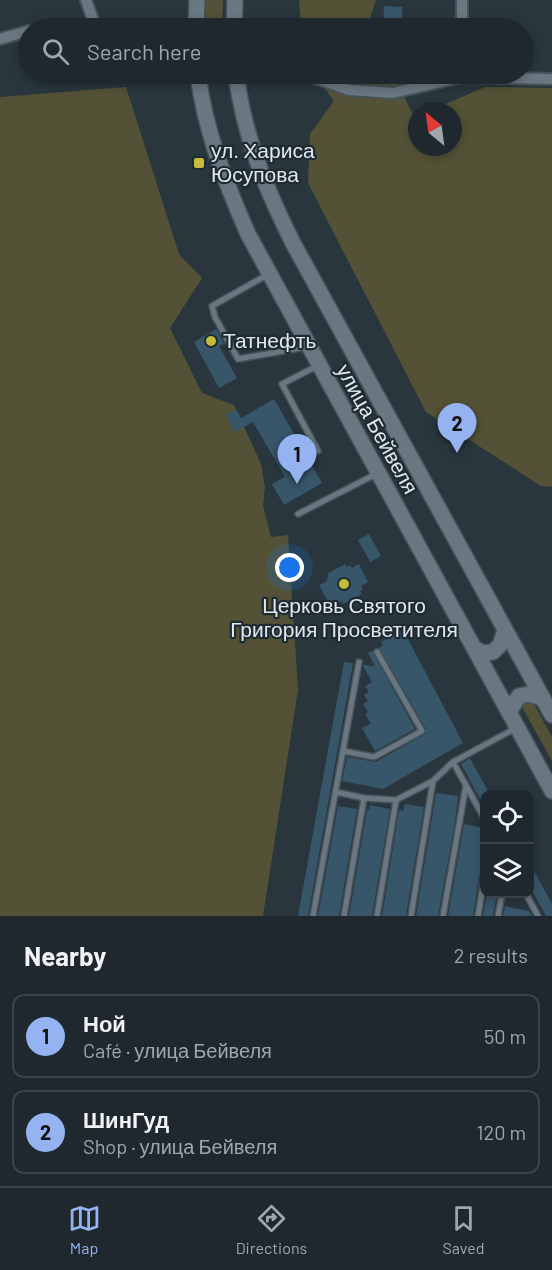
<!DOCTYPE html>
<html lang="en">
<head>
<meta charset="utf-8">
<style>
	:root { --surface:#1f282e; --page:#273036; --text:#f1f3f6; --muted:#a1a6aa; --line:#3c444a; --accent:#95b2f1 }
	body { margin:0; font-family:Barlow,sans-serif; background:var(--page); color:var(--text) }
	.controls { position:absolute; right:18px; bottom:18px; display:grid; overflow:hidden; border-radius:12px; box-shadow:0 3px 9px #0003 }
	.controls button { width:54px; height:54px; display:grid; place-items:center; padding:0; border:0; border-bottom:2px solid var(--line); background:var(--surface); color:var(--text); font:30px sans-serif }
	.compass { position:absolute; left:408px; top:102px; width:54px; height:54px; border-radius:50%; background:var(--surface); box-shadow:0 3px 9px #0003; rotate:331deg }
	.you { position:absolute; left:290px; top:568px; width:21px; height:21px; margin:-15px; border:4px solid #fff; border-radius:50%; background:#1a73e8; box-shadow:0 0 0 9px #1a73e833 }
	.badge { display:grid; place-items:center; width:39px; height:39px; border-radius:50%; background:var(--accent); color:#111; font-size:20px; font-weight:700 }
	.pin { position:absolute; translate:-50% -50px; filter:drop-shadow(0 2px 3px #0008) }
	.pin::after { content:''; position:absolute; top:32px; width:21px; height:18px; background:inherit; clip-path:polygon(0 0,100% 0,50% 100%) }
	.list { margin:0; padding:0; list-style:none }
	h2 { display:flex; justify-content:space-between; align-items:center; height:78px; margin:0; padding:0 24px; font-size:26px }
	h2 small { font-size:20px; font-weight:400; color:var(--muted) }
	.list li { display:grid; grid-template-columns:39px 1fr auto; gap:18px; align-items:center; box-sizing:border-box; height:84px; margin:0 12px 12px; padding:0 12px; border:2px solid var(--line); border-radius:12px }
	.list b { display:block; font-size:22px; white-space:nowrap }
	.list p { margin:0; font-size:20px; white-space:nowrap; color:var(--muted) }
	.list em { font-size:20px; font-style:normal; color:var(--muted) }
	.icon { flex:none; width:33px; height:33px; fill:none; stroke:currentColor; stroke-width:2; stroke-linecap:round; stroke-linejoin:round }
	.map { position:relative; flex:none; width:552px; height:916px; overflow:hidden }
	.search { position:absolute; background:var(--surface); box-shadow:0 3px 9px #0003; left:18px; right:18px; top:18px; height:66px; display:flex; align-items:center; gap:15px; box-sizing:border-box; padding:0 21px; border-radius:33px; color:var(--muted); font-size:22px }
	.sheet { height:270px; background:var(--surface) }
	nav { display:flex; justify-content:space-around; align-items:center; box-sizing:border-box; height:84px; border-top:2px solid var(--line); background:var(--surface); font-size:16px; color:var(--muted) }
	nav a { display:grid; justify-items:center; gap:3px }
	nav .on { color:var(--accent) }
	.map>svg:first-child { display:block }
	.green { fill:#535236 }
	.building { fill:#37566a }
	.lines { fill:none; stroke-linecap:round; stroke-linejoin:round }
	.lane-casing { stroke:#475258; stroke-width:8 }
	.street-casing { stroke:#475258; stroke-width:14 }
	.secondary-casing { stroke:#475258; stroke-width:18 }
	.lane { stroke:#697781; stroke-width:5 }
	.street { stroke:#697781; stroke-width:10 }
	.secondary { stroke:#697781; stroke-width:15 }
	.poi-dot { fill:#c5bc3d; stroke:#1f2b33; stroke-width:2 }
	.labels { text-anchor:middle; stroke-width:4.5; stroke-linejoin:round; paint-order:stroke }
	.poi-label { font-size:21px; fill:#e0e7ed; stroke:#1f2b33; text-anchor:start }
	.street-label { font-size:21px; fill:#e0e7ed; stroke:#1f2b33 }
</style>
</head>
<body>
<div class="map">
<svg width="552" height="916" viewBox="0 0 552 916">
	<rect width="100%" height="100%" fill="#29363e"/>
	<path class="green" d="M206,0h17l-1,28h-17z
		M299,0h77l-7,22 3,6h-71z
		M314,74h79l21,43 3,-1v31h36v-36h-24l56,-24 67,1v399l-11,-1 -115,-74 -118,-229 2,-49 24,-33z
		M126,87l53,167 23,24 -32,50 32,65 32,12 27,59 4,23 -2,19 8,31 17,-2 10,155 -35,226h-263v-819z
		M526,700l7,2 19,35v24l-30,-54z"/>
	<path class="building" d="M384,6l18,1v20h-19z
		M216,329l8,15 -5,2 18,32 -18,10 -25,-46z
		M274,399l48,84 -38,22 -12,-21 13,-7 -32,-55 -18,10 -9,-17 10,-6 5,9z
		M369,534l12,22 -11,6 -12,-22z
		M345,564l2,3 3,-2 2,3 7,-4 9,18 -7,4 2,3 -3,2 2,3 -19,10 -1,-3 -3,2 -2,-3 -8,4 -10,-19 8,-4 -1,-2 3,-2 -2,-3z
		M403,630l60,113 -80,46 -41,-8 5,-24 29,5 50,-29v-4l-47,-81 4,-3 -2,-3z
		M372,651l43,78 -40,22 -13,-23 9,-4 -6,-10 3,-2 -5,-8 5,-3 -4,-6 5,-3 -4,-6 7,-4 -9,-16v-1l12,1 -7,-13z
		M344,662l9,1 -45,253h-10z
		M470,758l20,37h-6v11l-23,-42z
		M436,793l22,3 -3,26 -17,94h-22z
		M405,804l19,3 -18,109h-24l17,-106 4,1z
		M370,805l20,4 -18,107h-23l18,-106h2z
		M338,806l19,3 -18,107h-21z
		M464,824l20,4v20l-11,68h-25z
		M530,864l22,40v12h-6l-16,-29z
		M487,894h10l-4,22h-10z
		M505,906l24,5 3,5h-29z"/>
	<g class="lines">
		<defs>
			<path id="lane" d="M267,275l-55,31 3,11 23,42 68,-12
				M317,366l-35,18 36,67
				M298,514l78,-40
				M343,751l31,6 48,-26 -45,-79
				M453,762l31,56
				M336,792l28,6 32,2 37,-19 20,-19 63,-34
				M526,894l12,22
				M313,916l46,-254
				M344,916l20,-118
				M377,916l19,-116
				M411,916l22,-135
				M443,916l23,-131
				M478,916l6,-37
				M498,916l4,-22"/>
			<path id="street" d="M86,0l10,28
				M462,28v-28
				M0,39l28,-8
				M303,74l46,16 44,3 69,-16 90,2"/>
			<path id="secondary" d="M196,28l1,-28
				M234,28l1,-28
				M198,74c7,57 27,107 50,160l304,557
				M236,74c8,62 29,113 57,169l259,472
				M474,648l9,5 10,-1 7,-7 5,-14
				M509,712l10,-16 10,-2 13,4"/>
		</defs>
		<use href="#lane" class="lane-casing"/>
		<use href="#street" class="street-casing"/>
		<use href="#secondary" class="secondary-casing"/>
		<use href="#lane" class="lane"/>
		<use href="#street" class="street"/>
		<use href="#secondary" class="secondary"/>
	</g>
	<g class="poi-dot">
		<rect x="193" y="157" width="12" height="12" rx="3"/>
		<circle cx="211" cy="341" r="6"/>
		<circle cx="344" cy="584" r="6"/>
	</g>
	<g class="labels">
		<g class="poi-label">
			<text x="211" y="158">ул. Хариса<tspan x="211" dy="24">Юсупова</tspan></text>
			<text x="223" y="348">Татнефть</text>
			<text x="344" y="613" text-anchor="middle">Церковь Святого<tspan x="344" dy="24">Григория Просветителя</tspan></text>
		</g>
		<g class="street-label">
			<text transform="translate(377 429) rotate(61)" y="7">улица Бейвеля</text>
		</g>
	</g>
</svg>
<div class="controls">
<button><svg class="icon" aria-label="locate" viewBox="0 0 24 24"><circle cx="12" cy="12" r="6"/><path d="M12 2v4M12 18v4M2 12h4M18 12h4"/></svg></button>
<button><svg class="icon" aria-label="layers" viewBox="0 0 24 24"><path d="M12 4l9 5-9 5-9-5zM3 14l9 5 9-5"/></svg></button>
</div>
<svg class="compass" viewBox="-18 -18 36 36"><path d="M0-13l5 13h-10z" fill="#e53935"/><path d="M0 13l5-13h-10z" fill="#a1a6aa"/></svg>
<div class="you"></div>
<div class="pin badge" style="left:297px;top:484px">1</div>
<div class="pin badge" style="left:457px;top:453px">2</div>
<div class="search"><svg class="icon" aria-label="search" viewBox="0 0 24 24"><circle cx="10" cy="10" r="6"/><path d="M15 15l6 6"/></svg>Search here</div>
</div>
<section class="sheet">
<h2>Nearby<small>2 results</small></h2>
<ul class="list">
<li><span class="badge">1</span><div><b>Ной</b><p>Café · улица Бейвеля</p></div><em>50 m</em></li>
<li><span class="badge">2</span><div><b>ШинГуд</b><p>Shop · улица Бейвеля</p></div><em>120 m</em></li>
</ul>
</section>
<nav>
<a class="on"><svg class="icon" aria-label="map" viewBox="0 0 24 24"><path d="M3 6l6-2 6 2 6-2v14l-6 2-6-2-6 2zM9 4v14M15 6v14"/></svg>Map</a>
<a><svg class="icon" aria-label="directions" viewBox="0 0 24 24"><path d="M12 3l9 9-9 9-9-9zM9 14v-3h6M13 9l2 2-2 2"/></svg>Directions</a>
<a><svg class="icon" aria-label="saved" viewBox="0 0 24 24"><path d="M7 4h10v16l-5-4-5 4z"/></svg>Saved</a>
</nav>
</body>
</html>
